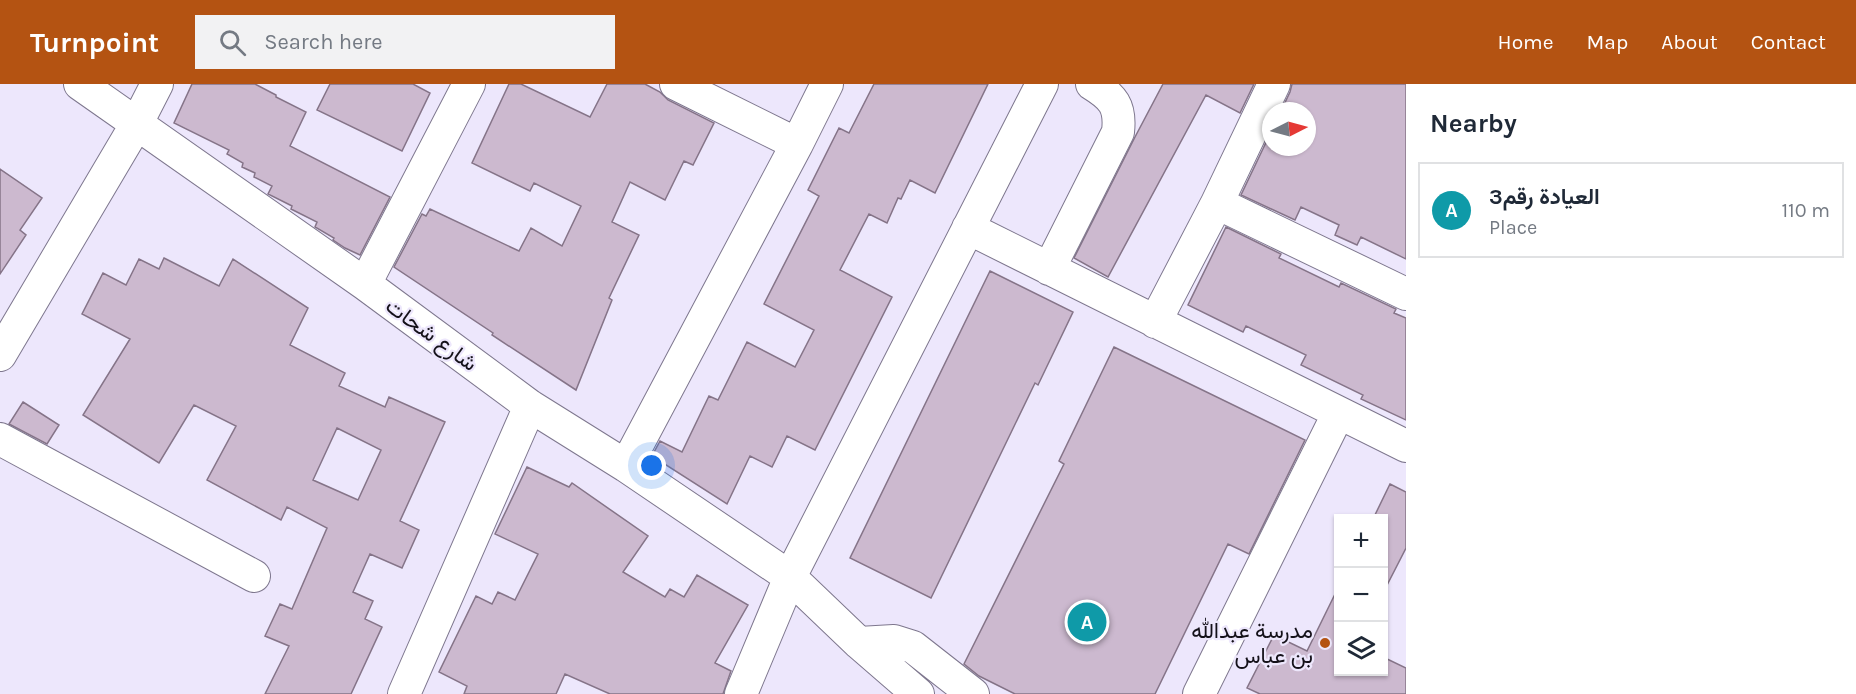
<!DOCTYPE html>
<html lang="en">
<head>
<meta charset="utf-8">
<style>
	:root { --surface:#fff; --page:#f2f2f3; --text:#1f2937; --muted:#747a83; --line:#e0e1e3; --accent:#b45312 }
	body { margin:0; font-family:Karla,Vazirmatn,sans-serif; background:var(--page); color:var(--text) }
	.controls { position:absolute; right:18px; bottom:18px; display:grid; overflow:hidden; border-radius:0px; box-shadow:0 2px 4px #0004 }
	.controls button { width:54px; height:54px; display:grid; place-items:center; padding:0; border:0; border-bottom:2px solid var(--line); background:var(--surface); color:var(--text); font:30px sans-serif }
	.compass { position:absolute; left:1262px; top:18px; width:54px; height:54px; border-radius:50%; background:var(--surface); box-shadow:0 2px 4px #0004; rotate:84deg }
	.you { position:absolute; left:652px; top:382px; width:21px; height:21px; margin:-15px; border:4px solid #fff; border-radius:50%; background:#1a73e8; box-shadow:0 0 0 9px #1a73e833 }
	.badge { display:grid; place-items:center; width:39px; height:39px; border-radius:50%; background:var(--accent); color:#fff; font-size:20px; font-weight:700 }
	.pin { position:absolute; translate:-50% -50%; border:3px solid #fff; box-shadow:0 2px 6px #0006 }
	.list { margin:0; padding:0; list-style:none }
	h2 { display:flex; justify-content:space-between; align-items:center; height:78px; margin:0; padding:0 24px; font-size:26px }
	h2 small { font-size:20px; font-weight:400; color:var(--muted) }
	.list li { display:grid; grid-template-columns:39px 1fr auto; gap:18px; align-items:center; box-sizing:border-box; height:96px; margin:0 12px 12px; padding:0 12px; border:2px solid var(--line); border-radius:0px }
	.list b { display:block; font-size:22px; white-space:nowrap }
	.list p { margin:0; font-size:20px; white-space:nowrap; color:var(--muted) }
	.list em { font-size:20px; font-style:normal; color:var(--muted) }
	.icon { flex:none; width:33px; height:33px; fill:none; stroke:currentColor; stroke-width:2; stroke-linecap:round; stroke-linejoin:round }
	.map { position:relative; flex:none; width:1406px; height:610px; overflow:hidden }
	header { display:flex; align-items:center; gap:36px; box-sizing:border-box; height:84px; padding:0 30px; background:var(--accent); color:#fff }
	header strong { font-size:28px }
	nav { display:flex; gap:33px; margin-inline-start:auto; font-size:21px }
	.search { width:420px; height:54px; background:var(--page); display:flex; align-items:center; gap:15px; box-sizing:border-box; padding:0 21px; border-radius:0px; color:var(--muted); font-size:22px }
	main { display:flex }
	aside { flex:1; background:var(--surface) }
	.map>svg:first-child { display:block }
	.building { fill:#ccb9cf; stroke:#857488; stroke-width:1.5; fill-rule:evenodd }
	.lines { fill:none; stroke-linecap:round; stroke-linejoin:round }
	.street-casing { stroke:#7e778e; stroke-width:34 }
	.street { stroke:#fff; stroke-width:32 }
	.poi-dot { fill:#b45312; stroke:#ede7fc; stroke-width:2 }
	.labels { text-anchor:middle; stroke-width:4.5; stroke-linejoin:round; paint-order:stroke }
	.street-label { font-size:22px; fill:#141119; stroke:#ede7fc }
	.poi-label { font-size:22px; fill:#141119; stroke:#ede7fc; text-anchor:end }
</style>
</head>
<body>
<header>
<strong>Turnpoint</strong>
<div class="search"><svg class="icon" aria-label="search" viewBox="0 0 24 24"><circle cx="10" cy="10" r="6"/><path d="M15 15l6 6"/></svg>Search here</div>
<nav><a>Home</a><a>Map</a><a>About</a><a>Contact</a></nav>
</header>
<main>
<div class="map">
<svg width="1406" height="610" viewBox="0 0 1406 610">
	<rect width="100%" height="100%" fill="#ede7fc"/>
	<path class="building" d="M192,0h63l21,11v2l30,15 -16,34 100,51 -30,58 -15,-7 -12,-8 1,-2 -19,-11 2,-5 -26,-13 1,-3 -24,-12 4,-8 -18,-9 1,-4 -13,-6 1,-4 -16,-9 2,-4 -55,-27z
		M330,0h83l17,9 -28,58 -85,-41z
		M509,0h12l69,33 17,-33h38l15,8 8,8 46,23 -21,42 -9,-4 -19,39 -35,-18 -18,40 27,13 -30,63 3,2 -36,90 -84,-55 1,-2 -99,-66 28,-53 4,2 4,-7 89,42 12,-23 31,18 19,-40 -47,-23 -4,8 -58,-28z
		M874,0h114l-53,109 -25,-13 -9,19 -3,-1 -11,25 -18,-9 -29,56 52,27 -77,153 -28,-14 -15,31 -22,-11 -23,48 -75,-48 8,-15 22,11 27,-56 9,4 29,-58 48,25 19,-37 -50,-26 55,-108 -11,-6 31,-62 10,5z
		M1163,0h91l-14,29 -34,-18 -98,182 -34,-19 61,-121z
		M1292,0h114v175l-45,-22 -4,8 -22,-10 4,-10 -38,-18 -6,13 -54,-25 30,-63v15h36v-36h-26l9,-19z
		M0,85l42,29 -22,32 6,5 -26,39z
		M1226,143l55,27 -2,4 60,29 2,-4 55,26 -2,4 12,5v102l-45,-21 2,-4 -62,-30 5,-10 -60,-29 -3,6 -55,-27z
		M164,174l55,28 14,-27 75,49 -18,37 55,28 -6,13 46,21 4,-10 56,25 -45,99 19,9 -17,38 -32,-14 -17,38 20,9 -8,18 17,8 -31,67h-86l24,-48 -24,-10 15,-32 12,5 35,-81 -40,-21 -6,13 -74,-40 29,-54 -42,-21 -35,58 -76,-48 47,-76 -48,-25 21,-41 23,12 13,-26 20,10zM337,344l44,22 -23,50 -45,-20z
		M990,187l83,41 -35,73 -3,-2 -104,215 -81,-40z
		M1114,263l191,93 -56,114 -21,-10 -73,150h-140l-36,-18 -15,-12 100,-200 -5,-3z
		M23,318l36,23 -12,19 -38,-20z
		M527,383l42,20 3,-4 76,53 -25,36 42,25 5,-8 14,8 13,-22 51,30 -33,58 16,8 -8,23h-113l-45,-20 -9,20h-92l3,-8 -28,-14 37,-76 16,8 6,-12 17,8 23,-46 -43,-20z
		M1390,400l16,8v56l-23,45v-74h-10z
		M1338,504v84h45v-15l23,11v26h-146l-13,-6 27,-53 33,16z"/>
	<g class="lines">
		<defs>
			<path id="street" d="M80,0l285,200 165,122 96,60 164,111 69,66 59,51
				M676,0l121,60
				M1217,119l189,91
				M968,144l438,218
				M1049,185l69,-137c3,-26 -5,-35 -26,-48
				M365,200l104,-200
				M1155,238l62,-119 57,-119
				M0,271l136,-230 21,-41
				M0,355l254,137
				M626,382l171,-322 30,-60
				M859,559l35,-2 19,6 60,47
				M404,610l126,-288
				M741,610l49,-117 252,-493
				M1199,610l139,-280"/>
		</defs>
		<use href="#street" class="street-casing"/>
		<use href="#street" class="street"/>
	</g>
	<circle class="poi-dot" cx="1325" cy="559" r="6"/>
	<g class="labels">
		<g class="street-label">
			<text transform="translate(432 250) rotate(36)" y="8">شارع شحات</text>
		</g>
		<g class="poi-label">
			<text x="1313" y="554">مدرسة عبدالله<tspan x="1313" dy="25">بن عباس</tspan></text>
		</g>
	</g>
</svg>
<div class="controls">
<button>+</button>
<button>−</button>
<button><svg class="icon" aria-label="layers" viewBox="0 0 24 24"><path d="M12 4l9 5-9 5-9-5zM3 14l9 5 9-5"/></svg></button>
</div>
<svg class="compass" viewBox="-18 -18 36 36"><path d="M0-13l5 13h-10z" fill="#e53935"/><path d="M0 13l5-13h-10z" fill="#747a83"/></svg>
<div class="you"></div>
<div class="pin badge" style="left:1087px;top:538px;background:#0f9aa8">A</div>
</div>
<aside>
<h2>Nearby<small></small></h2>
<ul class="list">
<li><span class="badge" style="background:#0f9aa8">A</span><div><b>3العيادة رقم</b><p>Place</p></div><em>110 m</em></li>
</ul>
</aside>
</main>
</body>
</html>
